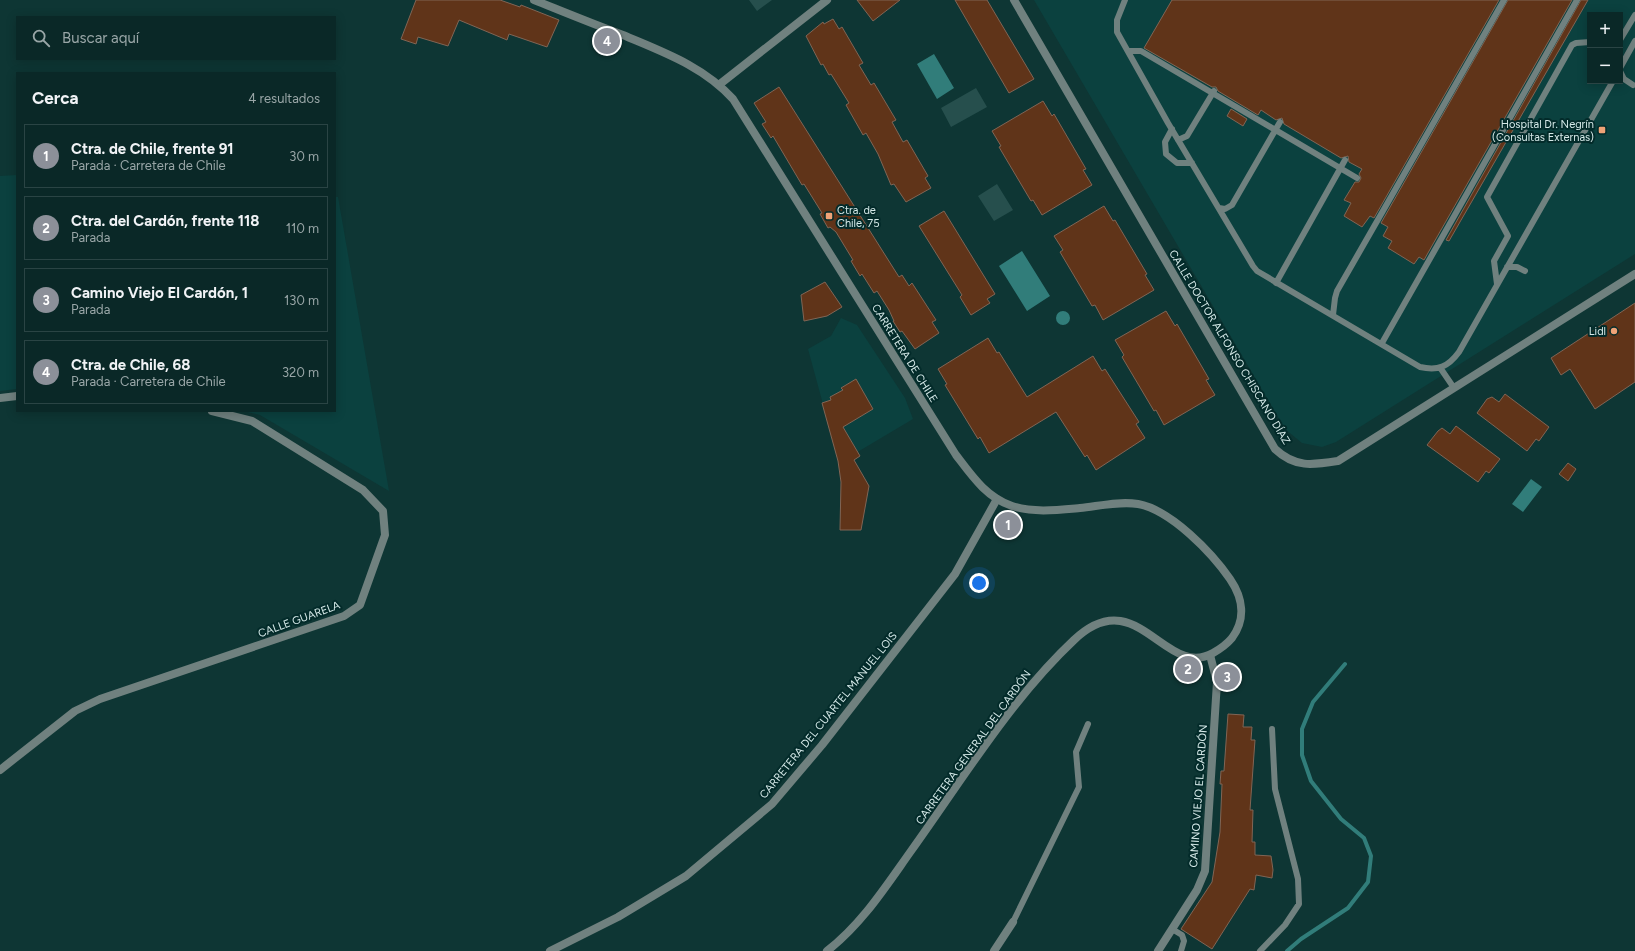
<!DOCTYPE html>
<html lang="es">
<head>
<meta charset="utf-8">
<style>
	:root { --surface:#0a2827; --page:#183433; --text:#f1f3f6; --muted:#99a6a7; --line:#2a4444; --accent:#8c9099 }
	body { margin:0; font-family:Figtree,sans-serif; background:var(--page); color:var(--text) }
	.controls { position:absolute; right:12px; top:12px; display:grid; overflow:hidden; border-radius:0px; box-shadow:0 2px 10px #0003 }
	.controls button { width:36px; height:36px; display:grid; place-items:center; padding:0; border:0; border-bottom:1px solid var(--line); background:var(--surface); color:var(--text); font:20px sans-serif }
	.you { position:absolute; left:979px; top:583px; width:14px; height:14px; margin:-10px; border:3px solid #fff; border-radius:50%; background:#1a73e8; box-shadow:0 0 0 6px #1a73e833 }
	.badge { display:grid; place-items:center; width:26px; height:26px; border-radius:50%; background:var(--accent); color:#fff; font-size:13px; font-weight:700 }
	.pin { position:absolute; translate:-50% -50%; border:2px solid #fff; box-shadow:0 1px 4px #0006 }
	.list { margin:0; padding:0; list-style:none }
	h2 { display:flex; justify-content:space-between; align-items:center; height:52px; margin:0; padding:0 16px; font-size:17px }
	h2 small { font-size:13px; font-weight:400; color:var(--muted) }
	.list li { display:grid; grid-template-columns:26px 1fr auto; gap:12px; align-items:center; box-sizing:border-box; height:64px; margin:0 8px 8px; padding:0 8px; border:1px solid var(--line); border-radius:0px }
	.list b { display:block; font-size:15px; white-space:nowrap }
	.list p { margin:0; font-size:13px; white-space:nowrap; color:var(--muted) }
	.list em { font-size:13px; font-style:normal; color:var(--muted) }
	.icon { flex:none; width:22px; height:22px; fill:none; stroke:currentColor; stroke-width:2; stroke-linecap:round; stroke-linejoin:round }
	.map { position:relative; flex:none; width:1635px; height:951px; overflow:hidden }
	.search { position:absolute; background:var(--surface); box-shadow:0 2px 10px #0003; left:16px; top:16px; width:320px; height:44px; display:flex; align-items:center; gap:10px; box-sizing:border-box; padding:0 14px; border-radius:0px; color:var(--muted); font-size:15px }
	.panel { position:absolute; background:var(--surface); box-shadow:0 2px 10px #0003; left:16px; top:72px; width:320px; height:340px; border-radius:0px }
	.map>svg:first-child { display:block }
	.built { fill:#0b413f; fill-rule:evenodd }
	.green { fill:#264f4d }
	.water { fill:#317d7a }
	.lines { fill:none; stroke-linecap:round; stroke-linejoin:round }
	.stream { stroke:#317d7a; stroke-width:4 }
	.building { fill:#603419; stroke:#806555 }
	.service { stroke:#70817f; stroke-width:6 }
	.minor { stroke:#70817f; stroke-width:8 }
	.tertiary { stroke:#70817f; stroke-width:8 }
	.poi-dot { fill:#efa377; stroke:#032b2a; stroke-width:1.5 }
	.labels { text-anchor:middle; stroke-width:4; stroke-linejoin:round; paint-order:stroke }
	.poi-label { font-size:11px; fill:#d5e9e8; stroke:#032b2a; text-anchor:end }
	.street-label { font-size:11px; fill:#d5e9e8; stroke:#032b2a }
</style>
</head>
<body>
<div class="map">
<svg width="1635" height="951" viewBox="0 0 1635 951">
	<rect width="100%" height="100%" fill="#0e3634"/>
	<path class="built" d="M1034,0h601v254l-299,188 -14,5 -20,-4 -17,-14zM1590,15h30v66h-30z
		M17,175v214l-17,2v-215z
		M335,197h3l51,294 -129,-76 -17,-4h92z
		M841,318l16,7 48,73 8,21 -74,44 -31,-114 23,-13z"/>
	<path class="green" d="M749,0h23l-15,11z
		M976,88l11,19 -36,20 -10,-19z
		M997,184l16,26 -19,11 -16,-25z"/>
	<path class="water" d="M934,54l20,34 -17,11 -20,-35z
		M1022,251l28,45 -23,15 -28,-45z
		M1056 318a7 7 0 1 1 14 0a7 7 0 1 1-14 0Z
		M1531,479l11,8 -19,25 -11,-8z"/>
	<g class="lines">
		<path class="stream" d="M1287,951l14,-12 47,-31 20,-26 3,-26 -7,-18 -23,-19 -30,-38 -9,-26v-26l11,-27 32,-38"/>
	</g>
	<path class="building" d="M416,0h84l20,7 1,-2 38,15 -12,27 -38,-13 -2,6 -48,-20 -11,26 -30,-9 -2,7 -15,-5z
		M857,0h43l-27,21z
		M955,0h32l47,79 -25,14z
		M1172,0h327l-125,218 -4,-2 -8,11 -18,-11 7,-13 -7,-3 11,-18h4l2,-4 -2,-4 3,-5 -13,-7 -1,-6 -7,2 -57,-34 -2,-6 -6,2 -15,-10 -3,5 -40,-24 -2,-4h-4l-68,-39z
		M1508,0h64l-139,244 -9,16 -5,-3 -5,7 -26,-16 4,-7 -9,-5 5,-9 -7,-4z
		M1581,0h7l-139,241 -3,-1z
		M833,19l6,10 3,-2 21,36 -4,2 12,20 3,-2 22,37 -4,2 11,20 4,-2 21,36 -3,2 6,10 -25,14 -12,-18 -3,1 -13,-31 -12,-21 -3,2 -17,-30 3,-2 -13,-21 -5,-8 -2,1 -6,-11 -2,1 -15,-29 17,-14 1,2z
		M779,87l120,190 3,-2 7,11 3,-3 24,37 -4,2 7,11 -24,16 -13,-18 -2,1 -7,-11h1l-5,-11 -12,-19 -3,2 -12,-19 -2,2 -9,-15 2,-1 -17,-28 -6,-5 -2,1 -8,-14 2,-1 -18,-29 -2,1 -29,-49 -2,2 -9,-14 4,-2 -12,-19z
		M1043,101l9,15 2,-2 32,55 -3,1 9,15 -50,30 -9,-15 -2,1 -32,-54 2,-1 -9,-15z
		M1231,109l16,10 -4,7 -16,-10z
		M1104,206l9,15 2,-1 32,54 -2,1 9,15 -51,30 -8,-15 -3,1 -32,-54 3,-2 -9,-14z
		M944,211l51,83 -8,5 3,4 -19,12 -11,-18 2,-2 -43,-69z
		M825,282l17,25 -15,9 -23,5 -3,-26z
		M1635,303v79l-40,27 -25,-40 -9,6 -10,-17z
		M1166,311l9,15 2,-2 21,36 11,19 -3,1 9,15 -51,30 -8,-15 -2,1 -32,-54 2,-2 -9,-15z
		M988,338l9,15 2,-1 28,45 66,-41 9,15 3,-2 34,53 -3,2 9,14 -49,32 -9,-15 -2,2 -29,-45 -67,41 -9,-16 -2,2 -33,-54 2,-1 -9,-15z
		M856,379l17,30 -30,18 17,29 -6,4 15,26 -8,44h-21l1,-48 -3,-21 -16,-58 9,-3 -1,-3 13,-7 -2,-2z
		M1505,394l44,33 -10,14 -3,-2 -9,12 -50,-38 10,-14 5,-2 7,5z
		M1456,426l44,33 -11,14 -3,-2 -8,11 -51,-37 11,-14 4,-3 8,6z
		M1568,463l8,6 -8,12 -9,-7z
		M1228,714l16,1 -1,12h9l-1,13h4l-5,70h3l-1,32h3v13l16,1 2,14 -1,8 -16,-3 -2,15 -4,-1 -38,60 -31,-20 31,-47 8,-50 2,-48h-2l1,-13h3z"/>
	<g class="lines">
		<path class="service" d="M1125,0l-8,20v12l51,91 85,143 4,5 163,96c18,4 28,0 39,-15l154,-271
			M1620,40l15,-25
			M1128,51h13l216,127
			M1620,68l15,-27
			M1620,71l4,8 9,6
			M1172,129l-7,13 1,12 11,9h15
			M1178,140l9,-4 27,-45
			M1219,208l6,1 7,-4 48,-83
			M1507,267h10l8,4
			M1276,283l69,-123
			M1497,284l-3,-23 14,-25 -21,-39 85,-152 4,-2 14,-1
			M1333,315l2,-17 2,-7 167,-291
			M1382,343l195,-343
			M1441,369l13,19
			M1013,922l66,-135 -3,-35 12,-28
			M1172,929l10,6 2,6 -3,10
			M1260,951l25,-26 14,-21 -1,-25 -23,-90 -3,-60"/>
		<path class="minor" d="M1014,0l261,449c20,19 38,16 63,12l297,-187
			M720,84l107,-84
			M0,398l17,-2
			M0,770l75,-59 25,-12 244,-83 16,-11 25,-70 -2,-24 -20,-21 -111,-69 -40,-10
			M550,951l68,-34 68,-41 86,-72 50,-59 133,-171 42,-75
			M994,951l19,-29
			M1158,951l39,-61 8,-19 12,-189 -7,-27"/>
		<path class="tertiary" d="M534,0c30,12 59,24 89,35 40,17 80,31 110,64l223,356c16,21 30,42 56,51 21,7 46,4 68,2 19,-2 39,-7 58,-4 33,6 74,49 92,75 13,19 16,40 2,59 -5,6 -12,11 -19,15 -48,27 -76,-73 -139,-13 -63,59 -112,140 -163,211 -25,35 -49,73 -84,100"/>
	</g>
	<g class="poi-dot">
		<rect x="1598" y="126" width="8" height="8" rx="2"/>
		<rect x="825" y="212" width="8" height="8" rx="2"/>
		<circle cx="1614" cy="331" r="4"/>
	</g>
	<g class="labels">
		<g class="poi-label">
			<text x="1594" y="128">Hospital Dr. Negrín<tspan x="1594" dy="13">(Consultas Externas)</tspan></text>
			<text x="837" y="214" text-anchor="start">Ctra. de<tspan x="837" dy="13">Chile, 75</tspan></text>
			<text x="1606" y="335">Lidl</text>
		</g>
		<g class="street-label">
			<text transform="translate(1230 347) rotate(59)" y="4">CALLE DOCTOR ALFONSO CHISCANO DÍAZ</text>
			<text transform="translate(905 353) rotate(58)" y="4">CARRETERA DE CHILE</text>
			<text transform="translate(299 619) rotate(-20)" y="4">CALLE GUARELA</text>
			<text transform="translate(828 715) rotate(-51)" y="4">CARRETERA DEL CUARTEL MANUEL LOIS</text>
			<text transform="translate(973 747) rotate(-54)" y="4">CARRETERA GENERAL DEL CARDÓN</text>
			<text transform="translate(1198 796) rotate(-86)" y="4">CAMINO VIEJO EL CARDÓN</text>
		</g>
	</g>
</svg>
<div class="controls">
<button>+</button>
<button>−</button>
</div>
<div class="you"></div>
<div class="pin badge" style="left:1008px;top:525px">1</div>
<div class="pin badge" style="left:1188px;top:669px">2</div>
<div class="pin badge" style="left:1227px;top:677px">3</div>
<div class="pin badge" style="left:607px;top:41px">4</div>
<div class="search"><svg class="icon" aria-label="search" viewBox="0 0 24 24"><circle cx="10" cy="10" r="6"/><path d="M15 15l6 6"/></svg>Buscar aquí</div>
<section class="panel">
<h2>Cerca<small>4 resultados</small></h2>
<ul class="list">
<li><span class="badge">1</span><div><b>Ctra. de Chile, frente 91</b><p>Parada · Carretera de Chile</p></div><em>30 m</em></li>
<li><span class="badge">2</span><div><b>Ctra. del Cardón, frente 118</b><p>Parada</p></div><em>110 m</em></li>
<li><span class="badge">3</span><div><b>Camino Viejo El Cardón, 1</b><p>Parada</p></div><em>130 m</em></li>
<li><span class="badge">4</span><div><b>Ctra. de Chile, 68</b><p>Parada · Carretera de Chile</p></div><em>320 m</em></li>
</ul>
</section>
</div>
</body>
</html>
